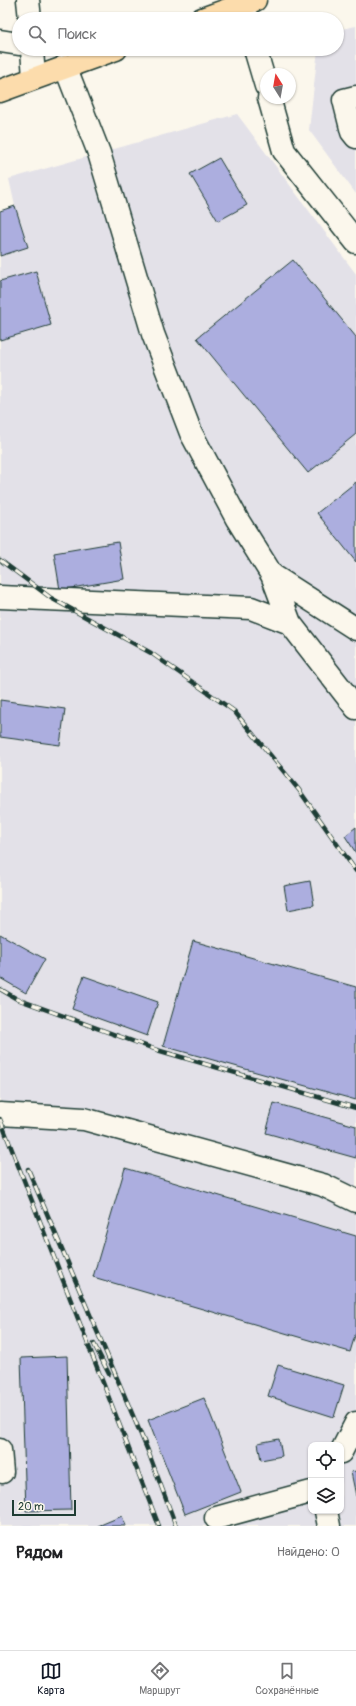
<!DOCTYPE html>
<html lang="ru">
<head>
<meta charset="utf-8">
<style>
	:root { --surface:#fff; --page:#f2f2f2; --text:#202124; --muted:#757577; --line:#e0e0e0; --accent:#111827 }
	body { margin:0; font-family:Pangolin,sans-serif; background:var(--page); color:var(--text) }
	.controls { position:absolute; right:12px; bottom:12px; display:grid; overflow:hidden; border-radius:8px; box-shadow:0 1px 3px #0004 }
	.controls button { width:36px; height:36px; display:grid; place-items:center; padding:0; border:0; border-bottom:1px solid var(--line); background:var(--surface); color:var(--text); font:20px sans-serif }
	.compass { position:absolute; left:260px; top:68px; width:36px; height:36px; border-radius:50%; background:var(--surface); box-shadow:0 1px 3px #0004; rotate:349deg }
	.scale { position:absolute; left:12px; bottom:10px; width:64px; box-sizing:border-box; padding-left:4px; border:2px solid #1f3d34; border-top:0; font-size:11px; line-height:14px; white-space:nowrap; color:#1f3d34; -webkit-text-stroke:3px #fbf7ec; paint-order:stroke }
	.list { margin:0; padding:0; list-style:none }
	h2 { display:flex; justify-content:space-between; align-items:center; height:52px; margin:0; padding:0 16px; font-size:17px }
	h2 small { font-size:13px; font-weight:400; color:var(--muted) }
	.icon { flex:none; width:22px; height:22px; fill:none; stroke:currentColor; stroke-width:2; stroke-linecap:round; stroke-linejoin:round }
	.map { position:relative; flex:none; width:356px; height:1526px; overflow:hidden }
	.search { position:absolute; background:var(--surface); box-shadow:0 1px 3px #0004; left:12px; right:12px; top:12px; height:44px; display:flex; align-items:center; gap:10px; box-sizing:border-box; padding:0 14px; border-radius:22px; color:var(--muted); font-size:15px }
	.sheet { height:124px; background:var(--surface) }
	nav { display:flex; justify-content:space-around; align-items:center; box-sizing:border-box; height:56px; border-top:1px solid var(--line); background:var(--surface); font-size:11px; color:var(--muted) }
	nav a { display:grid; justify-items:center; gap:2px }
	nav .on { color:var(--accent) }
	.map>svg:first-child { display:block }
	.built { fill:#e3e1e8; fill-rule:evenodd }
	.building { fill:#acaedf; stroke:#1f3d34 }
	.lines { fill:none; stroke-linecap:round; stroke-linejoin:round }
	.minor-casing { stroke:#1f3d34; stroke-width:25 }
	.major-casing { stroke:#1f3d34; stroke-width:25 }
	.minor { stroke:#fbf7ec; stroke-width:22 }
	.major { stroke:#fcdcac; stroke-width:22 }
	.rail-casing { stroke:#1f3d34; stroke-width:4.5 }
	.rail { stroke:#fbf7ec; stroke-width:3; stroke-dasharray:9; stroke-linecap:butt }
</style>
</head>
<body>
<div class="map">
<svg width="356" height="1526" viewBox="0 0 356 1526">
	<rect width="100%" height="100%" fill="#fbf7ec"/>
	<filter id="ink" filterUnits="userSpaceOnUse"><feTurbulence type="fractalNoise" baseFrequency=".025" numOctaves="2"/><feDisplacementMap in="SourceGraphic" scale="8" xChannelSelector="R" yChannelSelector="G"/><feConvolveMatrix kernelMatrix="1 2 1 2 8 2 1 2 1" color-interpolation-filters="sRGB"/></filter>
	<g filter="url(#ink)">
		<path class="built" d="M356,26v168l-47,-64 9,-81h19v-19z
			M237,114l119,160v1252h-356v-1315l15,-5 -6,-27zM311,1445h30v66h-30z"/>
		<path class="building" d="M271,49h13l-11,4z
			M219,158l28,47 -29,16 -28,-47z
			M15,206l13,41 -28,9v-45z
			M293,260l63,77v97l-48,39 -111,-135z
			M36,271l15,54 -51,15v-59z
			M356,482v80l-39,-49z
			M118,542l6,37 -64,11 -6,-37z
			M0,700l65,9 -5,36 -60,-8z
			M356,827v26l-11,-17z
			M310,881l4,24 -26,5 -4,-24z
			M0,934l45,25 -19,34 -26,-15z
			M193,941l163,46v113l-193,-54z
			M84,976l74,26 -11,34 -75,-27z
			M274,1103l82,23v32l-90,-25z
			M125,1168l231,68v96l-6,20 -257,-75z
			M67,1356l4,154 -45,1 -5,-153z
			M278,1365l66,20 -10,32 -66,-21z
			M204,1398l37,94 -56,22 -37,-94z
			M279,1439l3,17 -21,4 -3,-17z
			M356,1471v25l-5,-24z
			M122,1516l4,10h-28z"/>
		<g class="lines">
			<defs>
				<path id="minor" d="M28,0l2,19
					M243,4l4,15
					M0,41l19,3
					M32,49l2,29
					M255,49l11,37
					M65,66l34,87 54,181 38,99 46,86 35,56 18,48 66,85
					M356,97l-12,3 8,32 4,5
					M269,98l15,53 72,91
					M272,575l84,54
					M0,597l251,11 39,15
					M0,1114l84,5 239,66 33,16
					M0,1450l2,22
					M341,1452l15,-29
					M326,1511l3,15
					M216,1518l95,-26"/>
				<path id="major" d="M202,19l53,-19
					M0,91l116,-42"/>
			</defs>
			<use href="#minor" class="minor-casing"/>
			<use href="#major" class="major-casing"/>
			<use href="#minor" class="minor"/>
			<use href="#major" class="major"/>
			<defs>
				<path id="rail" d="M0,560l51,38 100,55 83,58 65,79 57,81
					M0,989l17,10 140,51 199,58
					M0,1119l159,407
					M28,1169l120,282 28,75
					M94,1344l15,30"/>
			</defs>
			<use href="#rail" class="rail-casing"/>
			<use href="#rail" class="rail"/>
		</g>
	</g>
</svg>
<div class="controls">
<button><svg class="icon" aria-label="locate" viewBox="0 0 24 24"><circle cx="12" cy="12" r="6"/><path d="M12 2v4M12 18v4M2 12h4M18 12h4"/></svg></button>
<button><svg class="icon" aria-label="layers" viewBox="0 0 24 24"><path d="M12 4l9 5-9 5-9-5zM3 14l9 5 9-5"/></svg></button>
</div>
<svg class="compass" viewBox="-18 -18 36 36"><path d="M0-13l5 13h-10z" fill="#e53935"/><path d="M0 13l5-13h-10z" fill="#757577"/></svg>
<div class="scale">20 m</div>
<div class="search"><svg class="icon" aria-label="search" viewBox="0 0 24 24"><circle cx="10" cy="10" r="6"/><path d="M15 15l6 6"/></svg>Поиск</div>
</div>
<section class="sheet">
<h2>Рядом<small>Найдено: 0</small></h2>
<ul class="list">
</ul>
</section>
<nav>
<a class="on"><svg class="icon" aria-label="map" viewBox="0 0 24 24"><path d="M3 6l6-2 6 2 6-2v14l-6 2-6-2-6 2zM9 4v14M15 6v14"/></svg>Карта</a>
<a><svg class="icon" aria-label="directions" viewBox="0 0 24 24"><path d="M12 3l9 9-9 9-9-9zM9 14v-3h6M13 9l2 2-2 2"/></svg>Маршрут</a>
<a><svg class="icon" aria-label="saved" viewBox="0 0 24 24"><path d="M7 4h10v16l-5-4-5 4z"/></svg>Сохранённые</a>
</nav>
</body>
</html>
